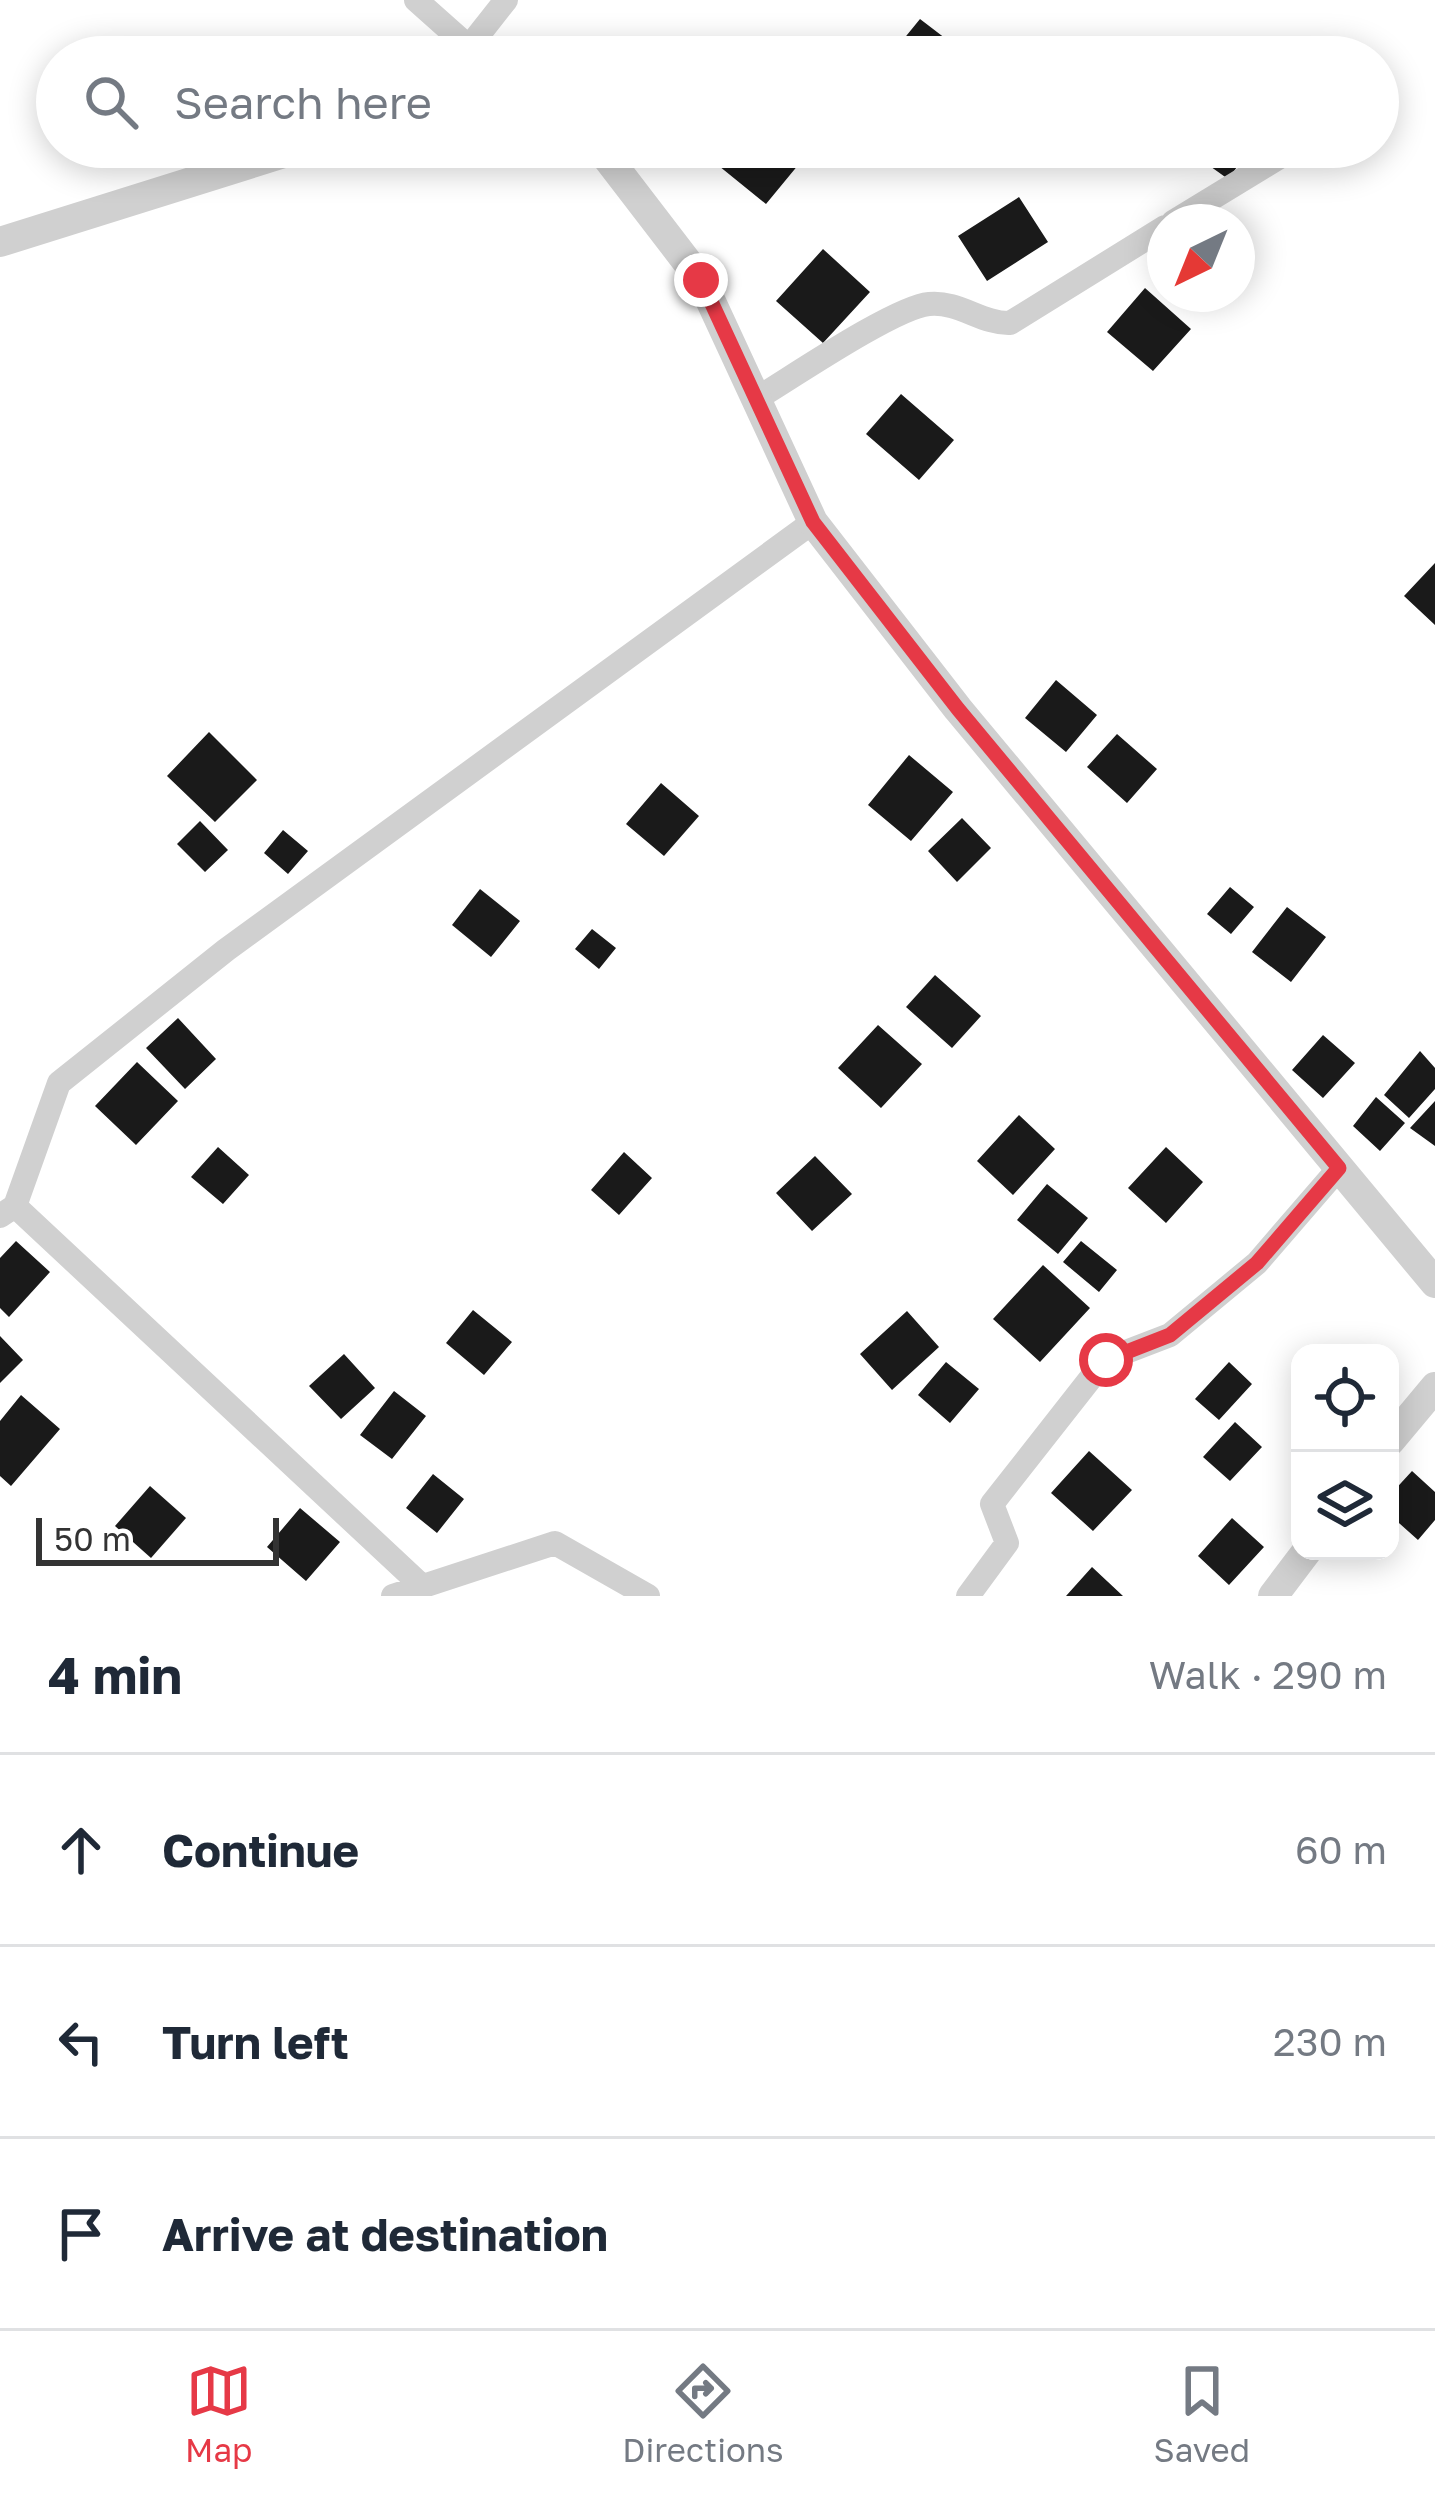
<!DOCTYPE html>
<html lang="en">
<head>
<meta charset="utf-8">
<style>
	:root { --surface:#fff; --page:#f2f2f3; --text:#1f2937; --muted:#747a83; --line:#e0e1e3; --accent:#e63946 }
	body { margin:0; font-family:"Golos Text",sans-serif; background:var(--page); color:var(--text) }
	.controls { position:absolute; right:36px; bottom:36px; display:grid; overflow:hidden; border-radius:24px; box-shadow:0 6px 30px #0003 }
	.controls button { width:108px; height:108px; display:grid; place-items:center; padding:0; border:0; border-bottom:3px solid var(--line); background:var(--surface); color:var(--text); font:60px sans-serif }
	.compass { position:absolute; left:1147px; top:204px; width:108px; height:108px; border-radius:50%; background:var(--surface); box-shadow:0 6px 30px #0003; rotate:223deg }
	.scale { position:absolute; left:36px; bottom:30px; width:243px; box-sizing:border-box; padding-left:12px; border:6px solid #333; border-top:0; font-size:33px; line-height:42px; white-space:nowrap; color:#333; -webkit-text-stroke:9px #fff; paint-order:stroke }
	.stop { position:absolute; width:36px; height:36px; margin:-27px; border:9px solid #e63946; border-radius:50%; background:#fff }
	.stop.end { background:#e63946; border-color:#fff; box-shadow:0 3px 12px #0008 }
	.list { margin:0; padding:0; list-style:none }
	h2 { display:flex; justify-content:space-between; align-items:center; height:156px; margin:0; padding:0 48px; font-size:51px }
	h2 small { font-size:39px; font-weight:400; color:var(--muted) }
	.list li { display:grid; grid-template-columns:78px 1fr auto; gap:36px; align-items:center; box-sizing:border-box; height:192px; padding:0 48px; border-top:3px solid var(--line) }
	.list b { display:block; font-size:45px; white-space:nowrap }
	.list em { font-size:39px; font-style:normal; color:var(--muted) }
	.icon { flex:none; width:66px; height:66px; fill:none; stroke:currentColor; stroke-width:2; stroke-linecap:round; stroke-linejoin:round }
	.map { position:relative; flex:none; width:1435px; height:1596px; overflow:hidden }
	.search { position:absolute; background:var(--surface); box-shadow:0 6px 30px #0003; left:36px; right:36px; top:36px; height:132px; display:flex; align-items:center; gap:30px; box-sizing:border-box; padding:0 42px; border-radius:66px; color:var(--muted); font-size:45px }
	.sheet { height:732px; background:var(--surface) }
	nav { display:flex; justify-content:space-around; align-items:center; box-sizing:border-box; height:168px; border-top:3px solid var(--line); background:var(--surface); font-size:33px; color:var(--muted) }
	nav a { display:grid; justify-items:center; gap:6px }
	nav .on { color:var(--accent) }
	.map>svg:first-child { display:block }
	.building { fill:#1a1a1a }
	.lines { fill:none; stroke-linecap:round; stroke-linejoin:round }
	.minor { stroke:#d0d0d0; stroke-width:24 }
	.tertiary { stroke:#d0d0d0; stroke-width:30 }
	.route { stroke:#e63946; stroke-width:15 }
</style>
</head>
<body>
<div class="map">
<svg width="1435" height="1596" viewBox="0 0 1435 1596">
	<rect width="100%" height="100%" fill="#fff"/>
	<path class="building" d="M920,19l34,26 -9,12h-56z
		M734,147h79l-47,57 -47,-38z
		M1220,147l29,4 -21,28 -21,-15z
		M1019,197l29,45 -61,39 -29,-45z
		M823,249l47,43 -47,51 -47,-42z
		M1145,288l46,41 -38,42 -46,-39z
		M901,394l53,46 -35,40 -53,-46z
		M1435,563v62l-31,-29z
		M1056,680l41,35 -31,37 -41,-34z
		M209,732l48,48 -42,42 -48,-46z
		M1117,734l40,35 -30,34 -40,-36z
		M909,755l44,37 -42,49 -43,-36z
		M661,783l38,33 -35,40 -38,-32z
		M962,818l29,30 -34,34 -29,-31z
		M200,821l28,29 -23,22 -28,-28z
		M283,830l25,21 -20,23 -24,-21z
		M1230,887l24,20 -23,27 -24,-20z
		M480,889l40,32 -29,36 -39,-32z
		M1287,907l39,30 -35,45 -39,-30z
		M592,929l24,19 -17,21 -24,-20z
		M935,975l46,41 -29,32 -46,-41z
		M178,1018l38,41 -31,30 -39,-41z
		M878,1025l44,39 -41,44 -43,-40z
		M1323,1035l32,28 -32,35 -31,-28z
		M1420,1051l15,17v21l-26,29 -25,-23z
		M137,1062l41,39 -42,44 -41,-39z
		M1376,1097l29,26 -25,28 -27,-25z
		M1435,1101v45l-25,-18z
		M1019,1115l36,34 -42,46 -36,-34z
		M218,1147l31,28 -26,29 -32,-27z
		M1166,1147l37,35 -37,41 -38,-35z
		M624,1152l28,26 -33,37 -28,-25z
		M815,1156l37,38 -40,37 -36,-38z
		M1047,1184l41,34 -30,36 -41,-34z
		M16,1241l34,31 -41,45 -9,-9v-50z
		M1081,1241l36,29 -18,22 -36,-30z
		M1043,1265l47,43 -50,54 -47,-43z
		M473,1310l39,32 -28,33 -38,-32z
		M907,1311l32,36 -47,43 -32,-36z
		M0,1336l23,24 -23,23z
		M344,1354l31,34 -34,31 -32,-33z
		M946,1362l33,27 -29,34 -32,-28z
		M1229,1362l23,22 -33,36 -24,-21z
		M394,1391l32,25 -34,43 -32,-24z
		M21,1395l39,34 -49,57 -11,-10v-55z
		M1235,1422l27,25 -32,34 -27,-24z
		M1089,1451l43,39 -39,41 -42,-38z
		M1412,1471l23,21v28l-17,20 -28,-25v-20z
		M433,1474l31,25 -27,34 -31,-25z
		M150,1486l36,32 -35,40 -36,-32z
		M300,1508l40,34 -34,39 -39,-34z
		M1232,1518l32,29 -35,38 -31,-29z
		M1092,1567l31,29h-57z"/>
	<g class="lines">
		<path class="minor" d="M416,0l64,57
			M469,47l37,-47
			M1173,222l123,-75
			M756,399c35,-21 139,-92 173,-95 30,-3 53,20 81,19l155,-96
			M15,1206l407,380
			M0,1216l15,-10 44,-123 167,-133 587,-428
			M393,1596l162,-53 93,53
			M968,1596l39,-53 -15,-39 113,-144 65,-25 87,-72 82,-95"/>
		<path class="tertiary" d="M599,147l102,133 112,242 145,187 477,574
			M0,242l303,-95
			M1390,1441l45,-54
			M1273,1596l34,-45"/>
	</g>
	<g class="lines">
		<path class="route" d="M701,280l112,242 145,187 381,459 -82,95 -87,72 -64,25"/>
	</g>
</svg>
<div class="controls">
<button><svg class="icon" aria-label="locate" viewBox="0 0 24 24"><circle cx="12" cy="12" r="6"/><path d="M12 2v4M12 18v4M2 12h4M18 12h4"/></svg></button>
<button><svg class="icon" aria-label="layers" viewBox="0 0 24 24"><path d="M12 4l9 5-9 5-9-5zM3 14l9 5 9-5"/></svg></button>
</div>
<svg class="compass" viewBox="-18 -18 36 36"><path d="M0-13l5 13h-10z" fill="#e53935"/><path d="M0 13l5-13h-10z" fill="#747a83"/></svg>
<div class="scale">50 m</div>
<div class="stop" style="left:1106px;top:1360px"></div>
<div class="stop end" style="left:701px;top:280px"></div>
<div class="search"><svg class="icon" aria-label="search" viewBox="0 0 24 24"><circle cx="10" cy="10" r="6"/><path d="M15 15l6 6"/></svg>Search here</div>
</div>
<section class="sheet">
<h2>4 min<small>Walk · 290 m</small></h2>
<ul class="list">
<li><svg class="icon" aria-label="ahead" viewBox="0 0 24 24"><path d="M12 20V5M6 11l6-6 6 6"/></svg><div><b>Continue</b></div><em>60 m</em></li>
<li><svg class="icon" aria-label="left" viewBox="0 0 24 24"><path d="M17 20v-9H6M10 6l-5 5 5 5"/></svg><div><b>Turn left</b></div><em>230 m</em></li>
<li><svg class="icon" aria-label="arrive" viewBox="0 0 24 24"><path d="M6 21V4h12l-3 4 3 4H6"/></svg><div><b>Arrive at destination</b></div></li>
</ul>
</section>
<nav>
<a class="on"><svg class="icon" aria-label="map" viewBox="0 0 24 24"><path d="M3 6l6-2 6 2 6-2v14l-6 2-6-2-6 2zM9 4v14M15 6v14"/></svg>Map</a>
<a><svg class="icon" aria-label="directions" viewBox="0 0 24 24"><path d="M12 3l9 9-9 9-9-9zM9 14v-3h6M13 9l2 2-2 2"/></svg>Directions</a>
<a><svg class="icon" aria-label="saved" viewBox="0 0 24 24"><path d="M7 4h10v16l-5-4-5 4z"/></svg>Saved</a>
</nav>
</body>
</html>
